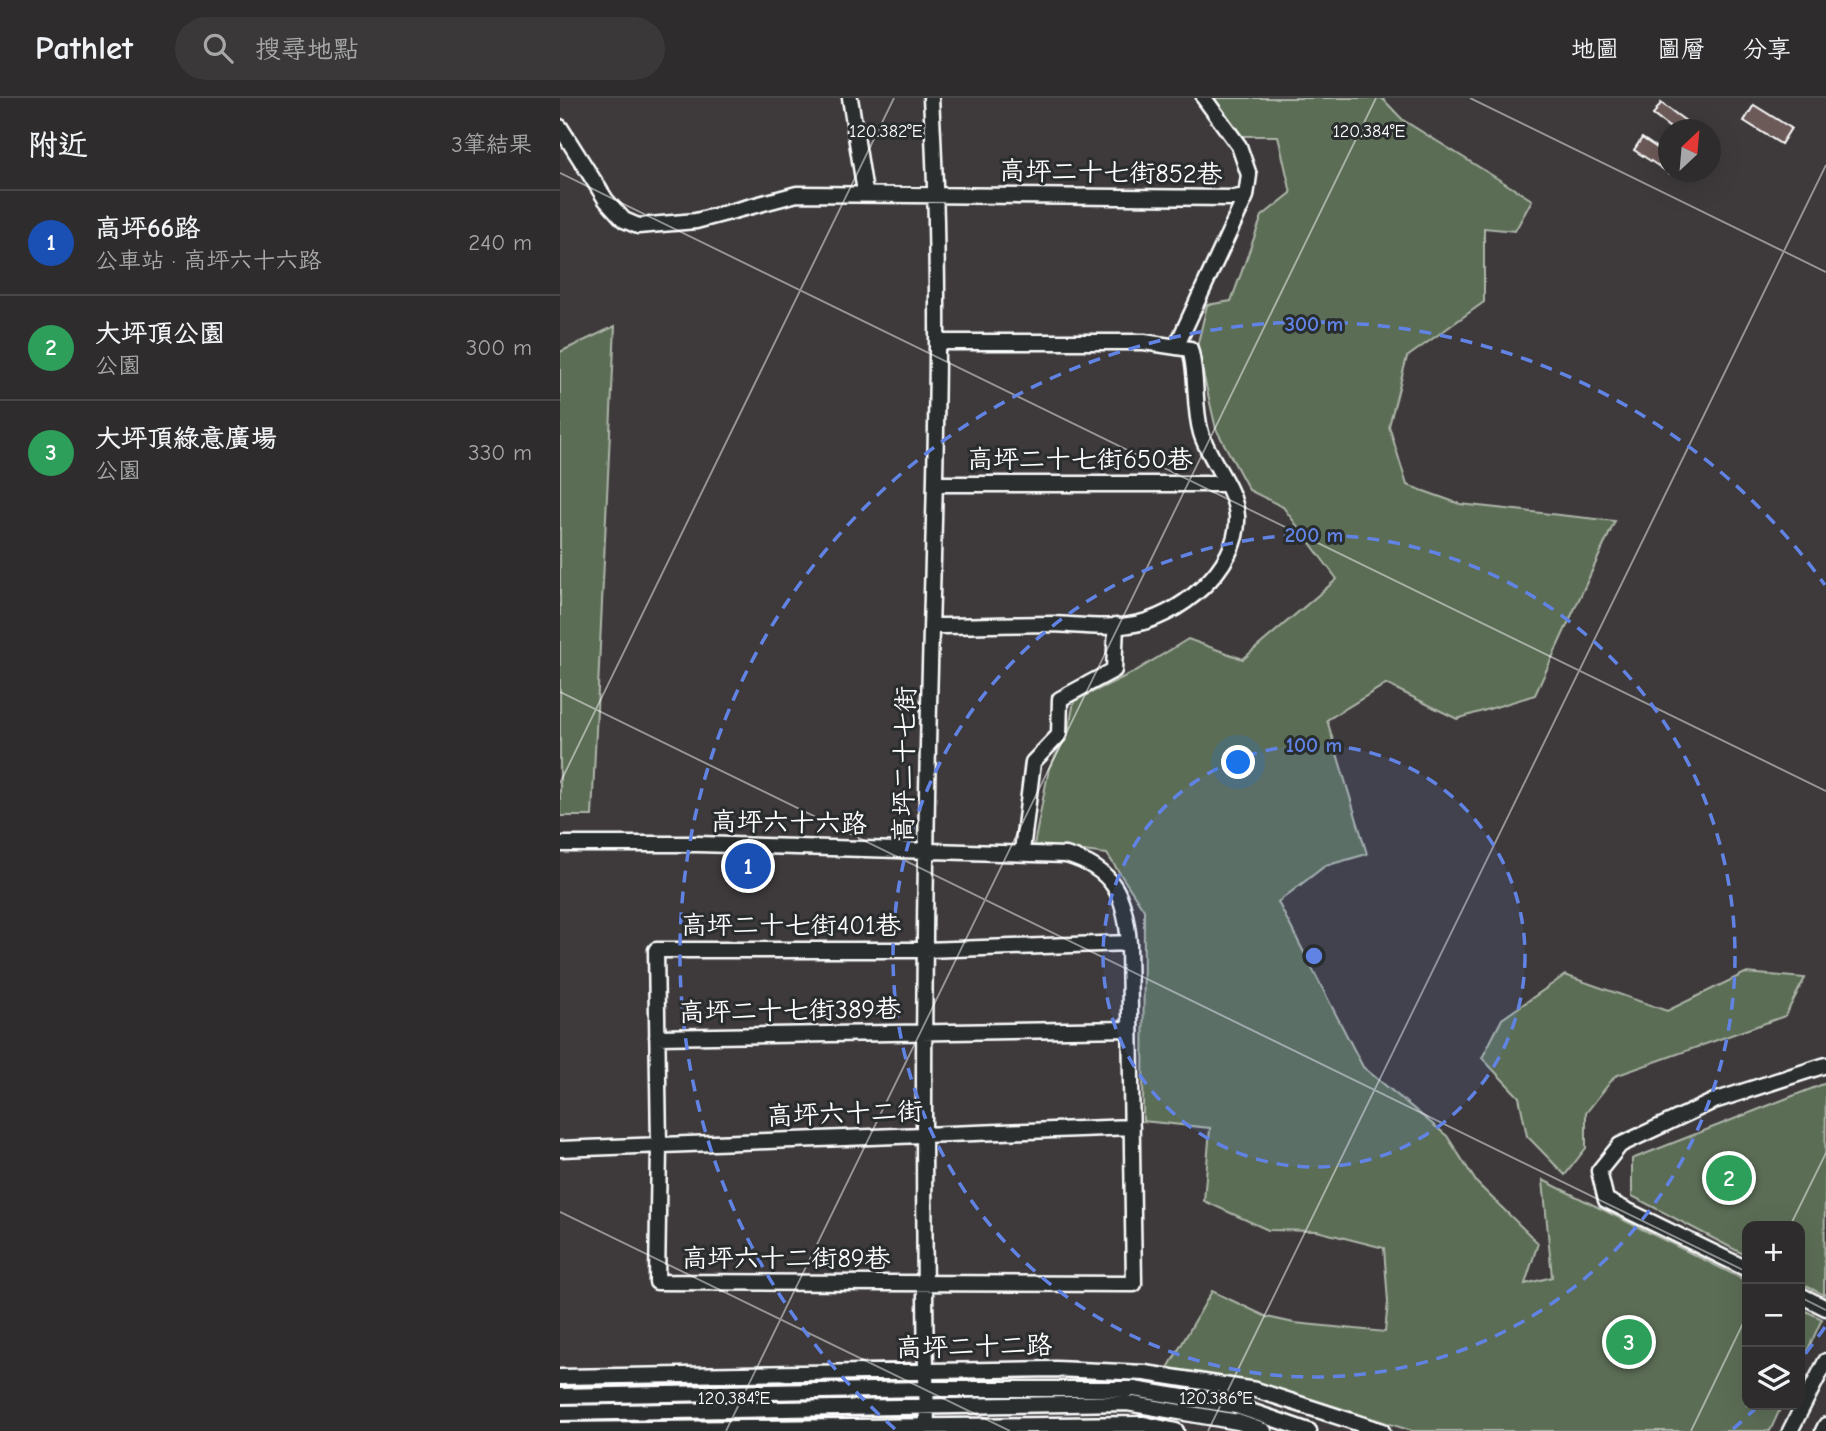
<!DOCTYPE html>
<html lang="zh-TW">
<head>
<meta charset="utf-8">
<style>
	:root { --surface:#2e2c2c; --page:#3a3838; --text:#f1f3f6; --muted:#a7a7a9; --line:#494848; --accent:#d6ab8b }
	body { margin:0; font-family:"Comic Neue","LXGW WenKai TC",sans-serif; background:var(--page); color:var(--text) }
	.controls { position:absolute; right:21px; bottom:21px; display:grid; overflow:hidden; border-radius:14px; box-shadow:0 7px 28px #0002 }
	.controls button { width:63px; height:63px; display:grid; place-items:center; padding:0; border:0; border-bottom:2px solid var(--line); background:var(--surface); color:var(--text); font:35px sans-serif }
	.compass { position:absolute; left:1098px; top:21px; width:63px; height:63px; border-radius:50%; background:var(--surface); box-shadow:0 7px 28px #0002; rotate:26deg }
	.you { position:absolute; left:679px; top:665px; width:24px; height:24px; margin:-18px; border:5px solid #fff; border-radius:50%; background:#1a73e8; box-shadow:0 0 0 10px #1a73e833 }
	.badge { display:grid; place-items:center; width:46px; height:46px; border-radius:50%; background:var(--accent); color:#fff; font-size:23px; font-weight:700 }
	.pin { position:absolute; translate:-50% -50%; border:4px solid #fff; box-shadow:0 2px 7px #0006 }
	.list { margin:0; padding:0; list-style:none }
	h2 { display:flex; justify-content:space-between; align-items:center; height:91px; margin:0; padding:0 28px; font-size:30px }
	h2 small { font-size:23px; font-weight:400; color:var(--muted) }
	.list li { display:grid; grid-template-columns:46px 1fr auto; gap:21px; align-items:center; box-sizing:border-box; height:105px; padding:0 28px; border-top:2px solid var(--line) }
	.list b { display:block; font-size:26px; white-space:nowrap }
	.list p { margin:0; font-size:23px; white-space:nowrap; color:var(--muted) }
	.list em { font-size:23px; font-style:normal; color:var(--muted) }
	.icon { flex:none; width:38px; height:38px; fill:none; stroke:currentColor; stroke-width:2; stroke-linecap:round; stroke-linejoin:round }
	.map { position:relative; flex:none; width:1266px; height:1333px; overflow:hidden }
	header { display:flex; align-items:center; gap:42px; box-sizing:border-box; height:98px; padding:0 35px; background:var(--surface); border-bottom:2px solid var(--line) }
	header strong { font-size:33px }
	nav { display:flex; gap:38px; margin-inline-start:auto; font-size:24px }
	.search { width:490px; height:63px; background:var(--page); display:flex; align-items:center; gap:18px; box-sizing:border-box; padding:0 24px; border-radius:38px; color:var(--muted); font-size:26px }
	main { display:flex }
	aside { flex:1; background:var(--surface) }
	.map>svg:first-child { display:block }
	.green { fill:#5c6d56; stroke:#aeb6aa; stroke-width:2 }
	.building { fill:#6c5a59; stroke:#fff; stroke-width:2 }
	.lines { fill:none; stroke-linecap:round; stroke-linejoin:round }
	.minor-casing { stroke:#fff; stroke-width:19 }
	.minor { stroke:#2a2d2e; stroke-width:14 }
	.ticks { fill:none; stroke:#fff; stroke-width:2; stroke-opacity:0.45 }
	.ring { fill:none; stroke:#6183e4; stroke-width:3.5; stroke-dasharray:12 9 }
	.labels { text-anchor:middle; stroke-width:6; stroke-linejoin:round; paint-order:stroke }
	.street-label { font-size:26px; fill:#fff; stroke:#2a2d2e }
	.ticks-label { font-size:18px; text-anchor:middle; fill:#fff; stroke:#2a2d2e; stroke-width:6; stroke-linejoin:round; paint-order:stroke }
	.centre { fill:#6183e4; stroke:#2a2d2e; stroke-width:3.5 }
	.ring-label { font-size:21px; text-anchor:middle; font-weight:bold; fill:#6183e4; stroke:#2a2d2e; stroke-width:6; stroke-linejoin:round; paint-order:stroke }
</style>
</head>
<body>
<header>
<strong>Pathlet</strong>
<div class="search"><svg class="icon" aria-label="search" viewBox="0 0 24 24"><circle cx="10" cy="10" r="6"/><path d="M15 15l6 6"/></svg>搜尋地點</div>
<nav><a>地圖</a><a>圖層</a><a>分享</a></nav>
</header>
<main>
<aside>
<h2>附近<small>3筆結果</small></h2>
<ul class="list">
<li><span class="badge" style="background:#1a4fb4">1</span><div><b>高坪66路</b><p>公車站 · 高坪六十六路</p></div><em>240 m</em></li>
<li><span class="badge" style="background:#2e9e5b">2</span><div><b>大坪頂公園</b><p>公園</p></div><em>300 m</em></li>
<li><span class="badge" style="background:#2e9e5b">3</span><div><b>大坪頂綠意廣場</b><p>公園</p></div><em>330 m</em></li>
</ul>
</aside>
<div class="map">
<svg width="1266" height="1333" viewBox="0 0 1266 1333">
	<rect width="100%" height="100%" fill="#3e3a3b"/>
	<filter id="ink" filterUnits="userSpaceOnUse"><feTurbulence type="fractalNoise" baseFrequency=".0143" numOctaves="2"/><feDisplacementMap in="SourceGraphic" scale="14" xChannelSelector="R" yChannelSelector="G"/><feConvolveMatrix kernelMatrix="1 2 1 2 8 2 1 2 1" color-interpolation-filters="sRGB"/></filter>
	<g filter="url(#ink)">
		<path class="green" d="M653,0h169l21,22 129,80 -17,31 -31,-3v74l-77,55 -18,69 18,59 53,19 155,17 -80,174 -78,24 -71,-35 -59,36 40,134 -42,12 -47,36 85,165 84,69 30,47 61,60 -13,41 27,-7 -9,-97 204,101v124h35l-12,26h-358l-135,-43 -109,-20 44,-77 55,26 27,6 91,9 3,-30 -4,-54 -67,-17 -49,-1 -64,-29 6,-73 -67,-7 1,-211 -37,-56 -73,-9 15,-77 19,-35 6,-32 60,-29 54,-33 55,20 94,-80 -54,-72 -34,-17 -33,-61 -19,-82 10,-42 24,-4 31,-85 29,-23 -13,-57h-36z
			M55,228l-23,490h-32v-464z
			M1185,875l60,5 -20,38 -170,60 -29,37v35l-21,27 -38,-39 -8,-39 -37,-39 20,-39 63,-44 102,36z
			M1266,985l-2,212 -24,-12v-57h-53v30l-115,-60v-37z
			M1240,1210l22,11 -22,48z"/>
		<path class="building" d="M1101,5l37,27h-25l-20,-15z
			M1194,7l37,23 -10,16 -37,-23z
			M1082,40l27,18v17l-35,-23z"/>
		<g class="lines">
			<defs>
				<path id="minor" d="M290,0l15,94
					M0,29l46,73 18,20 14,6 58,-5 101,-27 437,4 12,-2
					M617,247l69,-149 3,-21 -10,-29 -35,-48
					M375,386h290
					M371,528c41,0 82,-2 123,-2 24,1 51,5 75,1 48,-6 111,-57 108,-109 -2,-29 -28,-56 -36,-83 -8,-28 -3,-57 -11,-84l-46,-7h-205
					M0,746h138l368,11c48,14 59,40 63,88l5,341 -477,-2 2,-137 -3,-195h269l204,-7
					M462,753l11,-89 26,-27 1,-36 54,-29 2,-45
					M97,939l473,-8
					M0,1051l572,-22
					M1187,1171l-141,-69 -7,-29 21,-26 94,-44 112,-36
					M1240,1197l26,13
					M0,1279l496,-8 89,4 111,17 126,41
					M0,1298l366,-7h208l102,17 73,25
					M0,1315l567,-10 111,19 26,9
					M0,1332l584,-6 32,7
					M367,1333c-4,-212 -4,-424 0,-636 4,-233 18,-465 4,-697
					M1230,1333l36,-70
					M1263,1333l3,-6"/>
			</defs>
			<use href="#minor" class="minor-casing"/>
			<use href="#minor" class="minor"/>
		</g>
	</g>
	<path class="ticks" d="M910,0l356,174M0,75l1266,618M0,594l1187,580M0,685l334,-685M0,1114l450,219M1230,1128l36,-73M1240,1199l26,13M166,1333l650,-1333M648,1333l618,-1266M1131,1333l56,-116"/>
	<circle cx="754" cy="858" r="211" fill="#6183e4" fill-opacity=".12"/>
	<g class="ring">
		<circle cx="754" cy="858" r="211"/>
		<circle cx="754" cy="858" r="421"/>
		<path d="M1265 1229A632 632 0 0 1 1242 1260M1197 1309A632 632 0 0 1 1173 1331M335 1331A632 632 0 1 1 1265 487"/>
	</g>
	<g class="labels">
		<g class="street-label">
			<text transform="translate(551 74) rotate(1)" y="9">高坪二十七街852巷</text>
			<text x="520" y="370">高坪二十七街650巷</text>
			<text transform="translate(344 666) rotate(-89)" y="9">高坪二十七街</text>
			<text transform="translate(229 724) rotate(1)" y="9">高坪六十六路</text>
			<text x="231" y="836">高坪二十七街401巷</text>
			<text transform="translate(230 912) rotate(-1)" y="9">高坪二十七街389巷</text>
			<text transform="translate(285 1015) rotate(-2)" y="9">高坪六十二街</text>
			<text x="226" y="1169">高坪六十二街89巷</text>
			<text transform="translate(414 1248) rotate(-1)" y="9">高坪二十二路</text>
		</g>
	</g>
	<g class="ticks-label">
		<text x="326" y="39">120.382°E</text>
		<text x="809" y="39">120.384°E</text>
		<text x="174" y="1306">120.384°E</text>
		<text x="656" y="1306">120.386°E</text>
	</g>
	<circle cx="754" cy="858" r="10" class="centre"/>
	<g class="ring-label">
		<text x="754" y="233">300 m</text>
		<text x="754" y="444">200 m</text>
		<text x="754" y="654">100 m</text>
	</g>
</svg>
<div class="controls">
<button>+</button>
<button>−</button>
<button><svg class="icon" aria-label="layers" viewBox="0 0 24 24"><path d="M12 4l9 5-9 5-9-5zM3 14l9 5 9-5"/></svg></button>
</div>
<svg class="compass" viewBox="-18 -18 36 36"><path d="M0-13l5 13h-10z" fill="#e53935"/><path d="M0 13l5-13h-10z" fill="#a7a7a9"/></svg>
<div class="you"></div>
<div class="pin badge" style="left:188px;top:768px;background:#1a4fb4">1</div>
<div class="pin badge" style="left:1169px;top:1080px;background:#2e9e5b">2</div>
<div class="pin badge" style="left:1069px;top:1244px;background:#2e9e5b">3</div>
</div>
</main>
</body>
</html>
